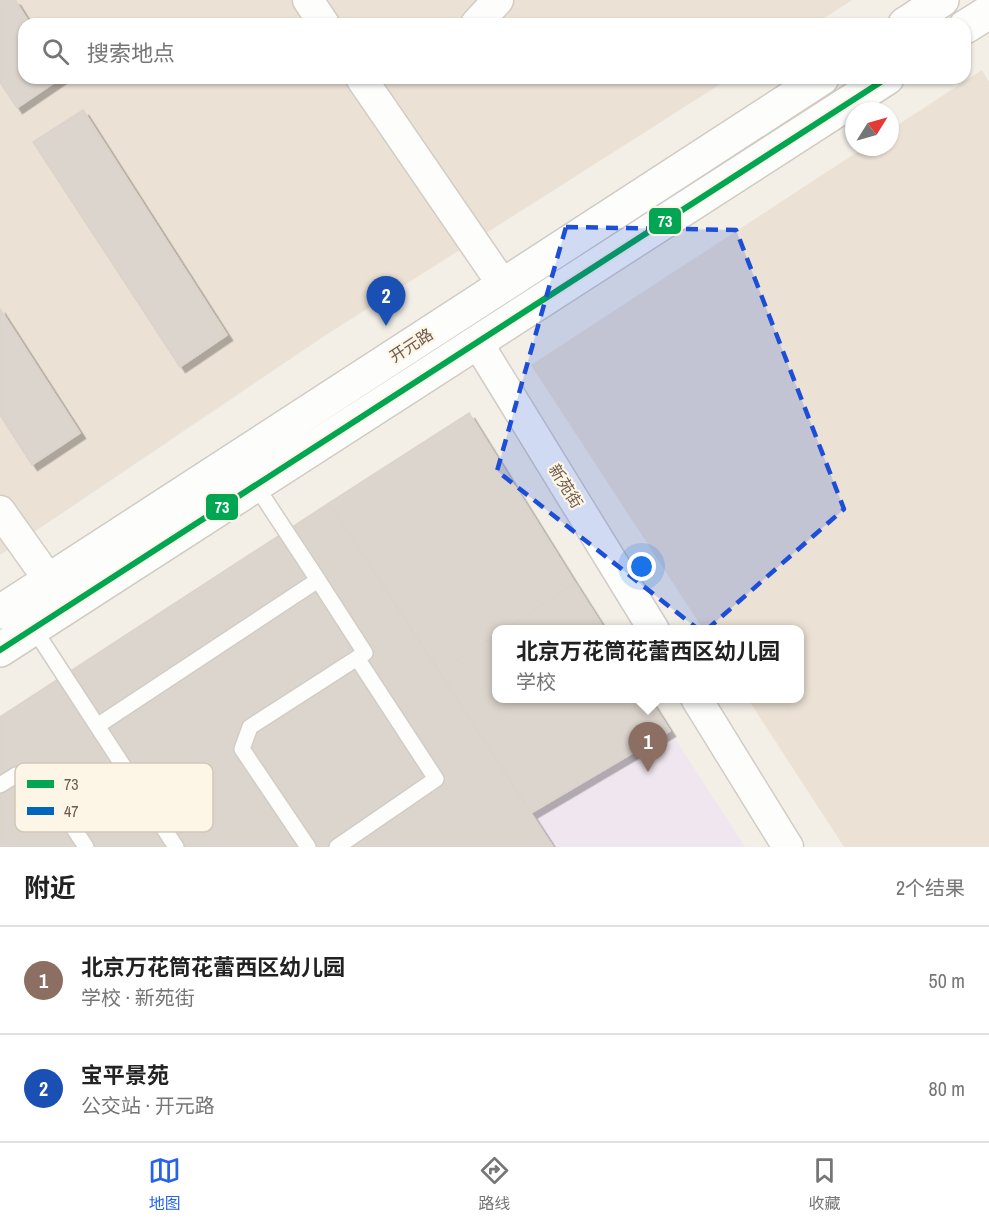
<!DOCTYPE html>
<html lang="zh">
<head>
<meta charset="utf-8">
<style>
	:root { --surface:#fff; --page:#f2f2f2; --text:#222; --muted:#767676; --line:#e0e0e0; --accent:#2563eb }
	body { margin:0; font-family:"Archivo Narrow","Noto Sans SC",sans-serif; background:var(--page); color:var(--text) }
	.compass { position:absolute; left:845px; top:102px; width:54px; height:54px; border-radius:50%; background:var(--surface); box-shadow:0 2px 4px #0004; rotate:53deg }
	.you { position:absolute; left:642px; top:567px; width:21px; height:21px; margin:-15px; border:4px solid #fff; border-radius:50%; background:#1a73e8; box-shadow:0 0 0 9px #1a73e833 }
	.badge { display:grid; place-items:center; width:39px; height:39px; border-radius:50%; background:var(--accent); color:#fff; font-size:20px; font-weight:700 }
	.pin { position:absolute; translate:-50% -50px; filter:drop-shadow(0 2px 3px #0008) }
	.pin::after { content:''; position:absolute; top:32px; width:21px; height:18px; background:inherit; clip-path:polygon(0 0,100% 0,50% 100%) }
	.popup { position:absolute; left:492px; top:625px; width:312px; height:78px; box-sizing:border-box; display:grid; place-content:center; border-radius:12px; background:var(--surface); filter:drop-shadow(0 2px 4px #0005); font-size:20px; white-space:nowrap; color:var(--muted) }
	.popup b { font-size:22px; color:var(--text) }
	.popup::after { content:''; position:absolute; left:50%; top:100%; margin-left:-12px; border:12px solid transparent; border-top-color:var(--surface) }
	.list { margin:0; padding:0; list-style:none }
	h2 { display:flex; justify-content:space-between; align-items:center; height:78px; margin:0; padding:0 24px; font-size:26px }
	h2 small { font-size:20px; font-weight:400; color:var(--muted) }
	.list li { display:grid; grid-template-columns:39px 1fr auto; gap:18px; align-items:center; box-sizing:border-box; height:108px; padding:0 24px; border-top:2px solid var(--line) }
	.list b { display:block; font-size:22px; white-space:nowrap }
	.list p { margin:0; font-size:20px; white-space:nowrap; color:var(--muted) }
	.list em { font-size:20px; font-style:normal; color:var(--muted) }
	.icon { flex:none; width:33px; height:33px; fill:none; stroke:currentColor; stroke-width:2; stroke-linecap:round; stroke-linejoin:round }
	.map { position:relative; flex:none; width:989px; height:847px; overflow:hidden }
	.search { position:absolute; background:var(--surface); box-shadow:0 2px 4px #0004; left:18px; right:18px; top:18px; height:66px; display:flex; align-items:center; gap:15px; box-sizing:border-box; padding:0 21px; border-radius:18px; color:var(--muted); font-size:22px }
	.sheet { height:294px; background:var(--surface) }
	nav { display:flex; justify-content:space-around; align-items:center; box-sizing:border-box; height:84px; border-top:2px solid var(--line); background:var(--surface); font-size:16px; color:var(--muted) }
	nav a { display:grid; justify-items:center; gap:3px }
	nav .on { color:var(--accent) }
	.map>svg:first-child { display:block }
	.residential { fill:#ebe1d4 }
	.education { fill:#f0e6ef }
	.building { fill:#dcd5cd; stroke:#dcd3ca; stroke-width:1.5; filter:url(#shadow) }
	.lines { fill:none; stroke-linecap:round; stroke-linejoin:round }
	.lane-casing { stroke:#d2ccc6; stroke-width:18 }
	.street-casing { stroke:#d2ccc6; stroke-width:33 }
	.secondary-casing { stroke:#d1cbc4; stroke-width:36 }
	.lane { stroke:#fdfdfb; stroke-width:15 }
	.street { stroke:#fdfdfb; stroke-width:30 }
	.secondary { stroke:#fdfdfb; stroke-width:33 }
	.bus-1-casing { stroke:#fdf6e7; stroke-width:10 }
	.bus-1 { stroke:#00a651; stroke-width:6 }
	.marked { fill:#1d4ed8; fill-opacity:0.2; stroke:#1d4ed8; stroke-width:4.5; stroke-dasharray:12 8; stroke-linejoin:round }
	.labels { text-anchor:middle; stroke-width:4.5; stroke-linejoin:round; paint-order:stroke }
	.street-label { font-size:16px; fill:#6e5a4b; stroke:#fdf6e7 }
	.key { fill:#fdf6e7; stroke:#d2c7b8; stroke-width:1.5 }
	.key-label { font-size:16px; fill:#6e5a4b }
	.line-badge { stroke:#fdf6e7; stroke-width:2 }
	.badge-label { font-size:16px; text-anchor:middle; font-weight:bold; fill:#fff }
</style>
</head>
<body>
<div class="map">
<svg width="989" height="847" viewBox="0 0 989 847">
	<defs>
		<filter id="shadow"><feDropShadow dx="5.5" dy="5.5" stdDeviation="0" flood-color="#0004"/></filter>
	</defs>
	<rect width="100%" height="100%" fill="#f3efe7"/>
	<path class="residential" d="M0,0h852l-37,24h-791v54h706l-404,257 -326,220z
		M982,70l7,12v765h-145l-96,-148 52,-1v-68l-97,-1 -172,-264 334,-218h25v-17z"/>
	<path class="education" d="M670,731l75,116h-192l-22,-34z"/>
	<path class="building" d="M0,0h15l15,24h-6v54h37l-44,30 -17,-26z
		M83,110l144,225 -47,32 -147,-225z
		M0,309l80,124 -48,32 -32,-50z
		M469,413l106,170 -71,47h-8v5l-56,37 -111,-169z
		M329,503l224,344h-553v-130z
		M575,583l30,47h-101z
		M496,635v63h153l21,33 -139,82 -91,-141z"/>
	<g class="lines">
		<defs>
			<path id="lane" d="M34,629l142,218
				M97,726l221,-146 -62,-94
				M0,785l16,-10 18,-1 16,18 36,55
				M308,847l-66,-98 8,-22 115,-74 -47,-73
				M337,847l99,-68 -79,-121"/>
			<path id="street" d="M308,0l16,24
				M476,24l22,-24
				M361,78l142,207
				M477,342l177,288
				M0,511l49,69 12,20
				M696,698l92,149"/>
			<path id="secondary" d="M905,24l37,-24
				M965,27l24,-15
				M0,612l822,-534
				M0,650l887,-572"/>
		</defs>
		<use href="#lane" class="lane-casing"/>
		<use href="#street" class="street-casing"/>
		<use href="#secondary" class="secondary-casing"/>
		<use href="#lane" class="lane"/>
		<use href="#street" class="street"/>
		<use href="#secondary" class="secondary"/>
		<defs>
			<path id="bus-1" d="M0,650l887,-572"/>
		</defs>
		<use href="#bus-1" class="bus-1-casing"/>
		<use href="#bus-1" class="bus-1"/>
	</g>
	<path class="marked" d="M566,227l170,3 108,279 -141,124 -206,-162z"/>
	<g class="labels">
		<g class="street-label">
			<text transform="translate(411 345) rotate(-33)" y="6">开元路</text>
			<text transform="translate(566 486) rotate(58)" y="6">新苑街</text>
		</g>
	</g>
	<rect x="15" y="763" width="198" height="69" rx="9" class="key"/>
	<rect x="27" y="780" width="27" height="8" fill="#00a651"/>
	<rect x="27" y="807" width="27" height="8" fill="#0065bd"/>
	<g class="key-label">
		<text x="64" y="790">73</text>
		<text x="64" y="817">47</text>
	</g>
	<g class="line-badge">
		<rect x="648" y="207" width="34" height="28" rx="6" fill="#00a651"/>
		<rect x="205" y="493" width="34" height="28" rx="6" fill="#00a651"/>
	</g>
	<g class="badge-label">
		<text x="665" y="227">73</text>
		<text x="222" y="513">73</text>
	</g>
</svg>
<svg class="compass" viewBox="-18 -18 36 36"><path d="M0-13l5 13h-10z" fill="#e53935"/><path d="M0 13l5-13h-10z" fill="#767676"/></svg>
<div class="you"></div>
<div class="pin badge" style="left:648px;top:772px;background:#8d6e63">1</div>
<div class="popup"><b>北京万花筒花蕾西区幼儿园</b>学校</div>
<div class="pin badge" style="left:386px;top:326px;background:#1a4fb4">2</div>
<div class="search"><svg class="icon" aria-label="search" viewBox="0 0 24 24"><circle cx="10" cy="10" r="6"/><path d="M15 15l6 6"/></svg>搜索地点</div>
</div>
<section class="sheet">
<h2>附近<small>2个结果</small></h2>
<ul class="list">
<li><span class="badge" style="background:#8d6e63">1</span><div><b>北京万花筒花蕾西区幼儿园</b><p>学校 · 新苑街</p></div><em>50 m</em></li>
<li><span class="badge" style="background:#1a4fb4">2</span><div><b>宝平景苑</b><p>公交站 · 开元路</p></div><em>80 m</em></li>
</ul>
</section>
<nav>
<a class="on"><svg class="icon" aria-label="map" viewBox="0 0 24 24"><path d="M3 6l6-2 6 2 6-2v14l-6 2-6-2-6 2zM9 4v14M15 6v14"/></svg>地图</a>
<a><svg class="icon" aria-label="directions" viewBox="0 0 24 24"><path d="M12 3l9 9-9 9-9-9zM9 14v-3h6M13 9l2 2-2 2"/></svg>路线</a>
<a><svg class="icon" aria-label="saved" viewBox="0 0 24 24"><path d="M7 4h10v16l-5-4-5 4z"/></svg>收藏</a>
</nav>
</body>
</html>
